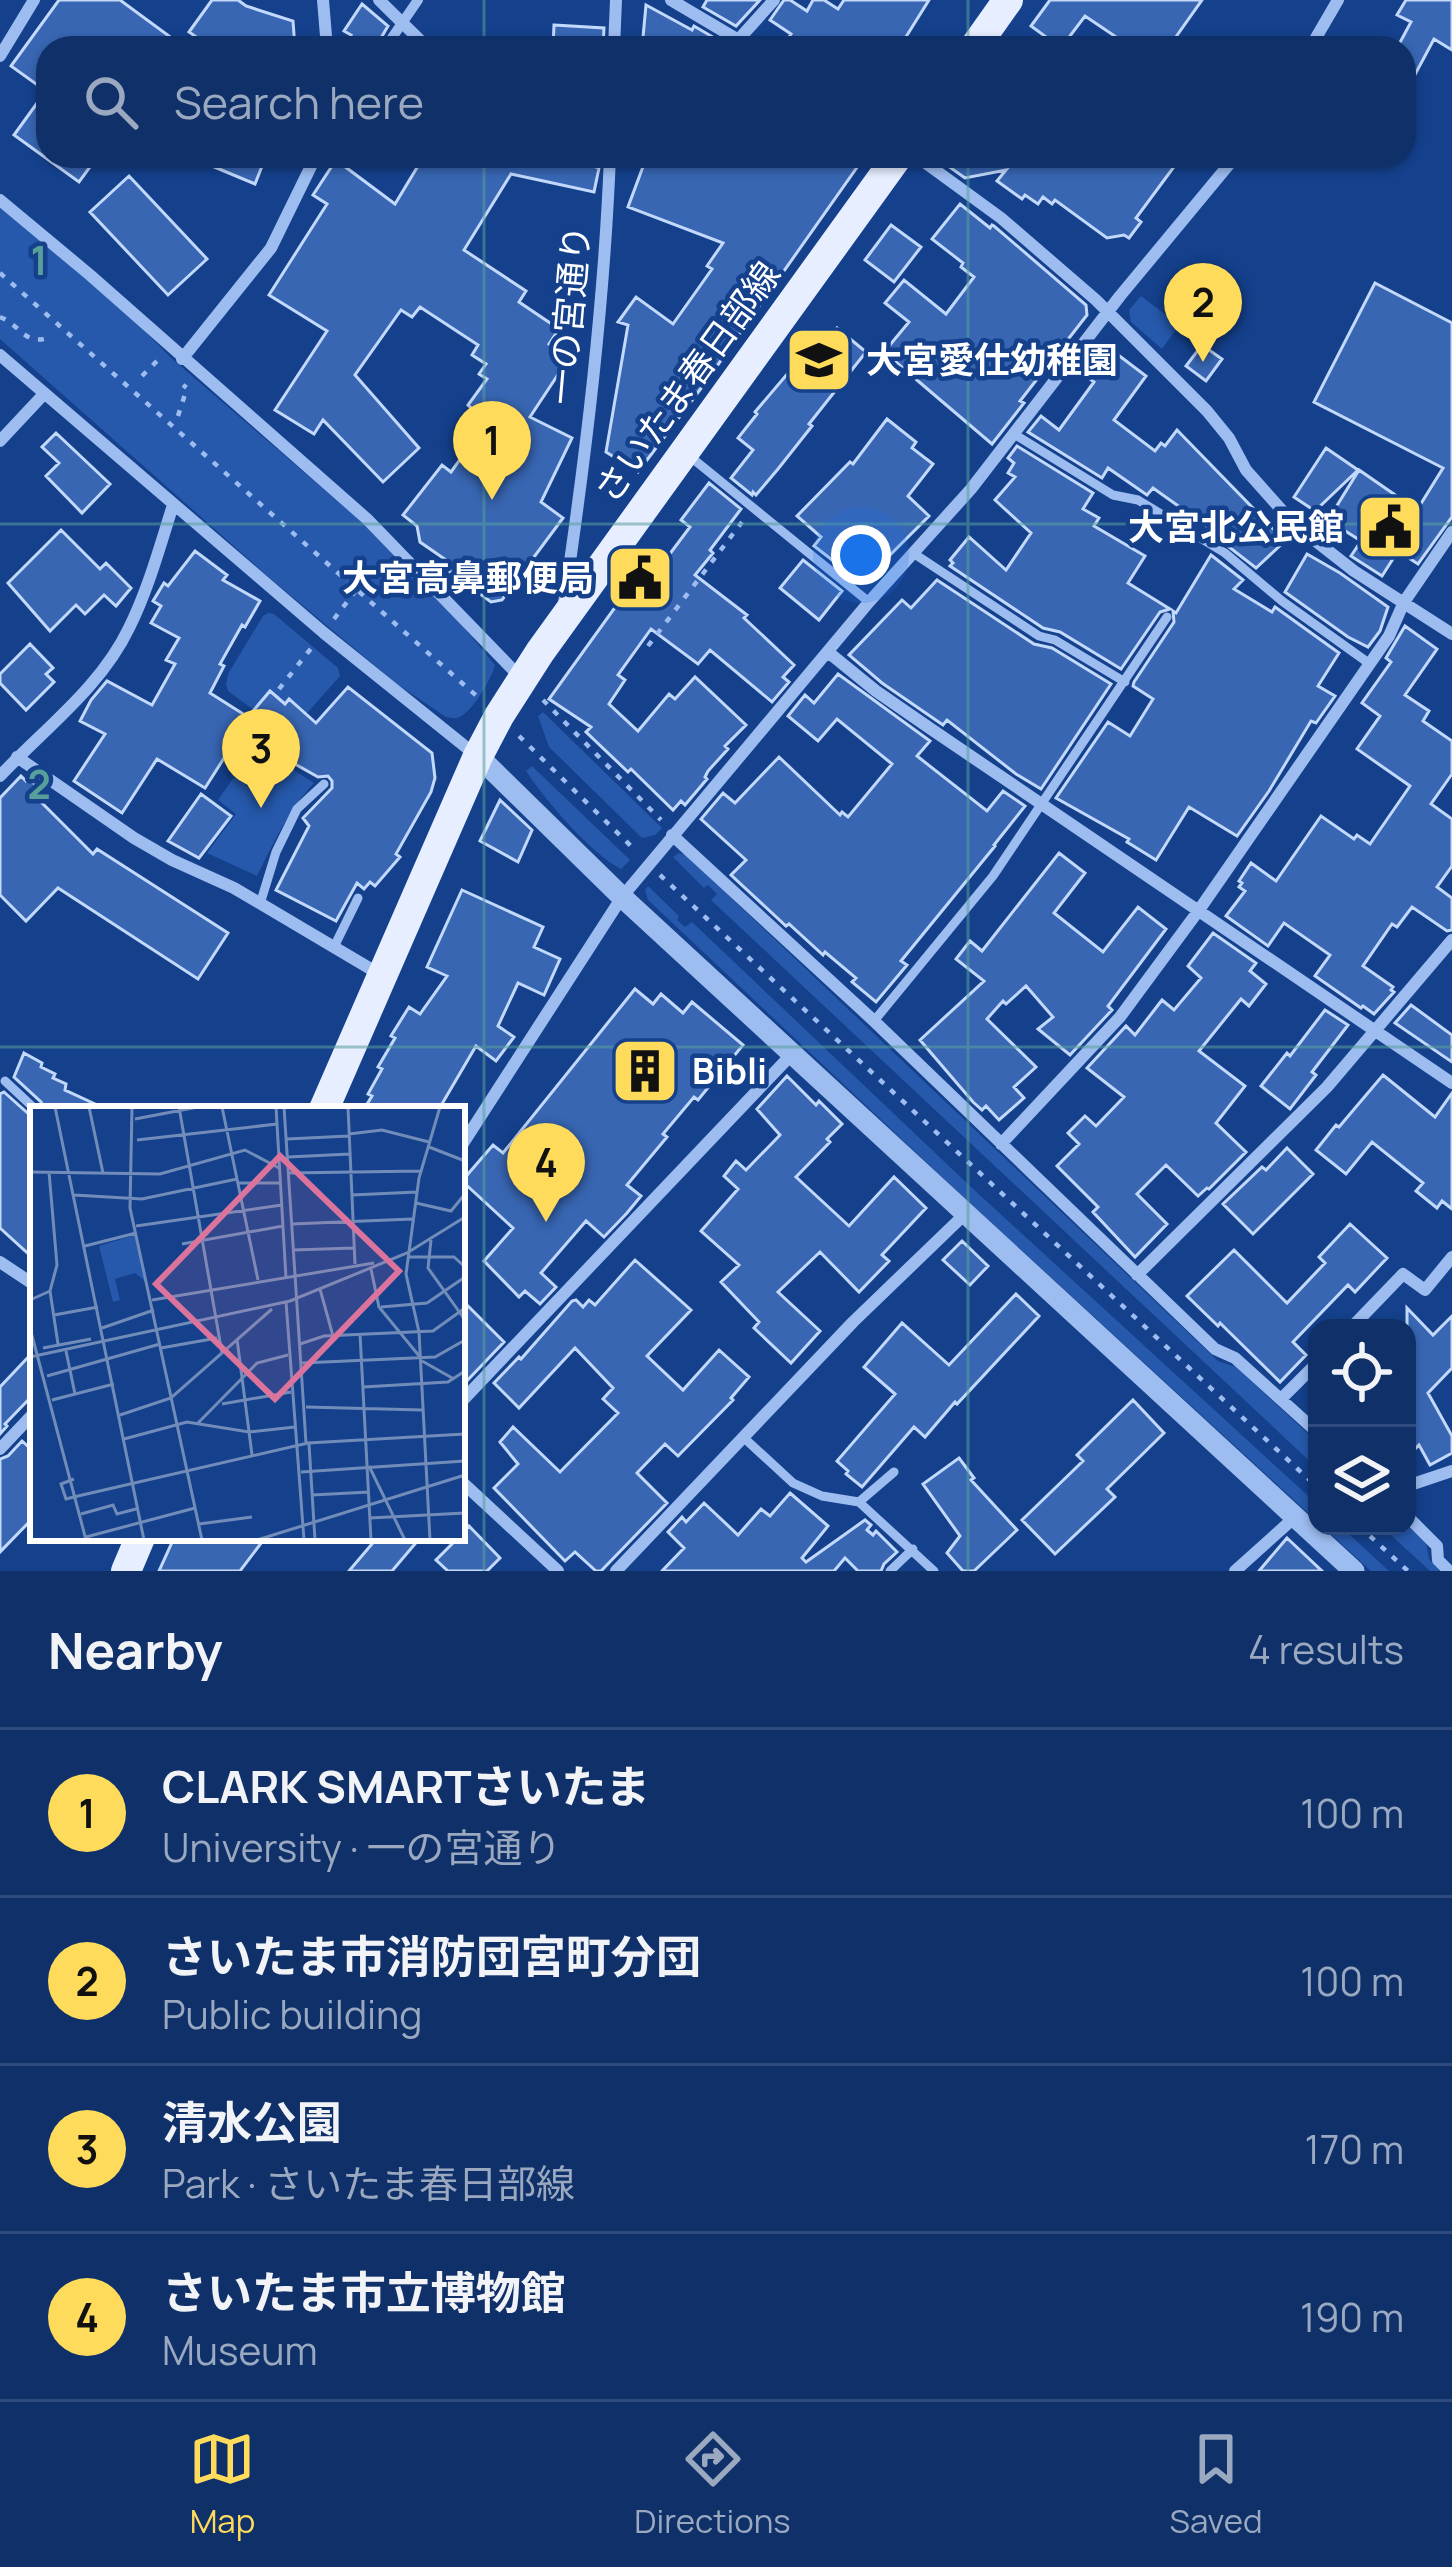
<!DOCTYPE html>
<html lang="en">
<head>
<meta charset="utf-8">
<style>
	:root { --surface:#0f3069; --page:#1d3c71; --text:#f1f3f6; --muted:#9ba9c0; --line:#2f4b7d; --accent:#ffdb5c }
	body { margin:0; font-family:Manrope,"Noto Sans JP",sans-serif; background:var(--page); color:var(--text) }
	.controls { position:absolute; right:36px; bottom:36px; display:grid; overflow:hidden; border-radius:24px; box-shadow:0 3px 9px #0004 }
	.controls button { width:108px; height:108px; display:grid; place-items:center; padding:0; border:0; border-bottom:3px solid var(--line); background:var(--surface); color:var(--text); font:60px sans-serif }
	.you { position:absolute; left:861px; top:555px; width:42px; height:42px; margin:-30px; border:9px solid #fff; border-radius:50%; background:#1a73e8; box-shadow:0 0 0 18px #1a73e833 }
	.badge { display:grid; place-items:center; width:78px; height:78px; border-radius:50%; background:var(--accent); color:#111; font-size:39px; font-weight:700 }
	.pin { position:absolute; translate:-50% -99px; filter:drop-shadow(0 3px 6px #0008) }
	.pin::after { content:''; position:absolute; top:63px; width:42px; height:36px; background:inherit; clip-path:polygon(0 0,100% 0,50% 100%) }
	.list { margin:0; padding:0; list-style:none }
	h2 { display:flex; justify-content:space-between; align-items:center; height:156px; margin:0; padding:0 48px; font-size:51px }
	h2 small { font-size:39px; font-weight:400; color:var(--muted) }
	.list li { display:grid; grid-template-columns:78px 1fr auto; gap:36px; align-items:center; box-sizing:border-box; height:168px; padding:0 48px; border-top:3px solid var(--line) }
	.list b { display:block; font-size:45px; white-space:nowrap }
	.list p { margin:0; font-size:39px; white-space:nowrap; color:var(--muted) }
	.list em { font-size:39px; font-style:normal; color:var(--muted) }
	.icon { flex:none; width:66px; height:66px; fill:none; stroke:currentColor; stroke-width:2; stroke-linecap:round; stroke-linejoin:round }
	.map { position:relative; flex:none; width:1452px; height:1571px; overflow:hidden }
	.search { position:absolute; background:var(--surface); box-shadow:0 3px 9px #0004; left:36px; right:36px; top:36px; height:132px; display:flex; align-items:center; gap:30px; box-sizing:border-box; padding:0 42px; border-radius:36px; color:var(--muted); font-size:45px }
	.sheet { height:828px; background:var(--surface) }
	nav { display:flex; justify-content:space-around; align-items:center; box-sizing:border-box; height:168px; border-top:3px solid var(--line); background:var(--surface); font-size:33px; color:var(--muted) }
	nav a { display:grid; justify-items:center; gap:6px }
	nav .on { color:var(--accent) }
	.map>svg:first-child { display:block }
	.green { fill:#2658ab }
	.building { fill:#3866b3; stroke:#c3d9fc; stroke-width:3 }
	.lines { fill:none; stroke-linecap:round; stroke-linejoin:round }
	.path { stroke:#9dbcf0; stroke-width:4.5; stroke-dasharray:6 9; stroke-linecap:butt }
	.service { stroke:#9dbcf0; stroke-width:9 }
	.pedestrian { stroke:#9dbcf0; stroke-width:10 }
	.minor { stroke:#9dbcf0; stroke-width:12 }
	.tertiary { stroke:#9dbcf0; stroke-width:21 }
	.primary { stroke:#e6eeff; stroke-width:30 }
	.grid { fill:none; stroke:#579f9a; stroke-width:3; stroke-opacity:0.55 }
	.labels { text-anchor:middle; stroke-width:9; stroke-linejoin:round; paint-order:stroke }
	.street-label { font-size:36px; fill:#fff; stroke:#14408c }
	.poi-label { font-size:36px; font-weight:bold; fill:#fff; stroke:#14408c; text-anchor:start }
	.inset-road { fill:none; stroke:#728cba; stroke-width:3 }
	.view { fill:#da749d; fill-opacity:0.15; stroke:#da749d; stroke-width:6 }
	.inset-edge { fill:none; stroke:#fff; stroke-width:6 }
	.grid-label { font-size:39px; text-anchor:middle; font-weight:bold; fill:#579f9a; stroke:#14408c; stroke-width:9; stroke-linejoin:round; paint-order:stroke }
</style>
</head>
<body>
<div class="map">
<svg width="1452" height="1571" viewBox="0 0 1452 1571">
	<rect width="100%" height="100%" fill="#14408c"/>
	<path class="green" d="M0,205l136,117 34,35 192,165 96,98 37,45c-3,13 -24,50 -38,53 -4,1 -8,-1 -11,-1l-49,-33 -126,-105 -271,-240z
		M1141,296l38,29 -17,24 -31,-27 -2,-12z
		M268,613l6,1 64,54 2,8 -47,53 -10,3 -55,-41 -2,-6 2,-11 35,-58z
		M543,712l119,116 -7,7 -13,3 -93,-91 -11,-31z
		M256,746l58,37c-26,28 -40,59 -57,93l-50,-23 29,-39 -18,-14z
		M532,766l98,94 -9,9c-30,-15 -76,-69 -95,-98z
		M679,853l7,2 532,506 18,6 81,75v26l-606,-568 6,-6 -9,-9 -4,3 -31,-31z
		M648,886l31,30 -2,4 8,7 7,-5 278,264 347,318v17l-357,-327 -312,-294 -3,-10z
		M1407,1525l19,17 3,17 11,12h-10l-49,-45z
		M1322,1526h18l49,45h-18z"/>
	<path class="building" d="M59,0h61l49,36 -9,12h-112v19l-12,17 -25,-18z
		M212,0h26l8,6 47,15 2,27h-83l-23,-16z
		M707,0h53l-24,26 -33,-19z
		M784,0h6l17,11 6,-11h11l14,9 6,-9h85l-30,48h-117l9,-14 -21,-14z
		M1050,0h152l-34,48h-28l-12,-9 -3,4 -40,-27 -24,32 -30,-22z
		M1406,0h46v50l-18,-11 -30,56v-47h-7l14,-26 -14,-7z
		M362,4l26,22 -13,22h-33l9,-13 -7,-4z
		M646,5l46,25 2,-4 29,17 -3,3 3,2h-81z
		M554,25l50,3 -1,20h-50z
		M48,88v68h50l-19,26 -65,-47z
		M188,156h78l-11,28z
		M424,156h142l33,12 -5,24 -83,-18 -47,76 62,41 -7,11 40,27 -10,15 12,7 -7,10 9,6 -33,50 42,21 -31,64 22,16 -61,82 -11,2 -41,-30 -1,-10 -29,-20 -3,-16 -14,-11 39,-50 9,7 26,-36 -8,-5 11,-15 -12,-11 19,-26 -8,-5 7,-10 -14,-9 6,-10 -58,-38 -8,10 -11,-7 -46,65 64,73 -36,34 -60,-62 -9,14 -39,-24 52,-79 -58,-36 58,-91 -14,-9 23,-35 59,44z
		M647,156h218l-160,227 -67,89 -32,-20 22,-127 -10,-3 18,-25 37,27 39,-55 -5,-3 16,-23 -95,-36z
		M934,156h248l-46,62 5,4 -12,16 -5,-3 -17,3 -52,-38 -3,4 -9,-7 -5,7 -13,-9 -3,4 -25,-18 9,-11 -41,8z
		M129,176l78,83 -39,36 -78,-83z
		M960,204l30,24 2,-3 2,1 92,79 1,10 -67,86 4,2 -32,41 -108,-92 25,-30 -24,-19 19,-23 42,34 28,-37 -13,-10 2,-4 -31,-24z
		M891,225l30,22 -27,35 -29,-22z
		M1375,283l77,40v194l-34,47 -20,-13 -16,25 -31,-20 10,-15 -33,-21 31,-50 58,40 26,-42 -129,-66z
		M837,328l29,24 -57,72 3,2 -34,43 -22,26 -3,-3 -1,3 -21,-17 22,-28 -15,-12 19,-24 -2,-2 39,-46 8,6z
		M1202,345l20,14 -16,22 -20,-15z
		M1109,348l37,28 -32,44 41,31 6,-8 4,3 12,-16 108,111 -29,27 -36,-28 2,-3 -69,-49 -6,7 -39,-27 -6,10 -74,-46 13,-16 18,14 35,-48 -7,-5z
		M887,419l29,23 -4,6 21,16 -25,32 21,20 -67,67 -48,-37 7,-9 -24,-21 53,-54 3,2z
		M56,433l54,51 -28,29 -36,-37 13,-13 -17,-16z
		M1017,446l76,47 -10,16 16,9 -5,8 51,30 -17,27 42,26 -10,3 -39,57 -61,-37 -17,-4 -93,-62 3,-3 -3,-3 19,-23 37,33 25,-37 -36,-33 20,-23 -7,-4 6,-10 -6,-5z
		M1326,448l32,22 -43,41 -21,-14z
		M709,483l32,26 -31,41 3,3 -18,22 52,40 -3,3 50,47 -11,12 6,5 -17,20 -62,-52 -12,14 -47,-35 -33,46 7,5 -16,24 29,27 31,-37 6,5 20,-22 51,48 -21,21 3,3 -20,22 -3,6 2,2 -22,26 -4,-4 -8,9 -42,-41 -3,3 -42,-40 5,-5 -42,-28 98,-136 10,8 33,-44 -9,-7z
		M61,530l39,39 6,-6 25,25 -15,18 -12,-11 -19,19 -9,-9 -26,26 -42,-48z
		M195,551l32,24 -4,5 37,21 -15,26 -3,-2 -22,39 4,2 -14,27 38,24 22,-26 15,13 4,-5 27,24 32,-36 84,66 3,25 -4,14 -35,62 4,3 -25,29 -5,-4 -6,7 -7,-6 -21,38 -60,-31 33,-64 -6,-8 29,-30v-7l-4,-5 -10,1 -78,-44 -35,55 -48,-29 -35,54 -48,-32 31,-47 -25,-13 11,-21 16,-19 45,24 23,-41 -9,-4 13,-22 -28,-15 10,-17 -8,-5 11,-18 4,3z
		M1307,554l33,19 48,34 -8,24 -12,16 -20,-10 -63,-45z
		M1211,555l32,25 -9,9 38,23 3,-5 64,46 -21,33 17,10 -19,27 -5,-2 -42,70 -32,45 -48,-29 -33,53 -29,-18 2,-3 -73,-41 52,-76 22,14 23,-37 -20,-13 1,-4 40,-60 -1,-11 3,2z
		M803,560l39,31 -23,29 -39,-32z
		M937,580l97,64 18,4 59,36 -70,105 -25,-15 -69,-54 -4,5 -61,-42 -33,-28 53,-55 9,8z
		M1405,626l32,23 -32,46 24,16 -6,10 29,20v33l-21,30 21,15v47l-15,21 15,11v32l-5,1 -35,-24 -15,20 -5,-3 -29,42 30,21 -2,3 3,2 -20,22 -11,-8 -2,2 -46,-32 15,-21 -46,-32 -16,23 -42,-30 19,-25 -6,-4 3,-4 -3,-2 12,-18 25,18 45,-65 33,23 3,-4 13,9 40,-58 -53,-37 23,-33 -18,-13 29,-41 -5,-4z
		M30,644l23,24 -7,6 8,8 -28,28 -26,-27v-9z
		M838,674l92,67 -13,15 70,55 16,-20 22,15 -31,39 1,1 -94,115 6,4 -31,37 -24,-20 4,-4 -31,-26 -2,3 -34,-31 -3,2 -55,-51 15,-15 -45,-41 22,-26 12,10 44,-46 61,58 2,-3 6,5 44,-53 -55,-45 -19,22 -30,-25 17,-21 9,8z
		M21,776l5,5 3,-2 15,13 -6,7 55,55 4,-5 131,84 -30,46 -140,-91 -32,33 -26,-26v-97z
		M201,794l30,22 -32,42 -31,-17z
		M500,800l32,30 -14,32 -38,-21z
		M1059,853l26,20 -31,40 49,39 35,-45 28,22 -58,77 4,4 -42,45 -32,-26 15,-12 -27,-31 -20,18 -3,-3 -16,18 49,48 -22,20 10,11 -25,22 -13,-14 -4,4 -9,-8 -53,-62 64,-59 -28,-22 14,-18 12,10z
		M462,890l81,37 -9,20 26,12 -16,36 -26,-12 -20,43 16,11 -18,24 -20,-15 -37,63h-75l8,-13 -4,-2 14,-25 -4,-2 17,-29 -4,-2 18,-29 11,7 27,-38 -20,-9z
		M1213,933l43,30 -6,8 16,13 -17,22 -8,-7 -42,52 46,35 -29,37 30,29 -37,37 -2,-1 -9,8 -32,-31 -29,29 30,30 -32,33 -42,-45 5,-5 -41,-41 22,-22 -11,-11 17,-17 11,10 28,-29 -37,-29 39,-42 9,9 27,-35 12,10 27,-32 -13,-12z
		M635,989l18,15 8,-10 22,19 9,-11 51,43 -45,55 -4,-3 -31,37 4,3 -40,48 14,11 -14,17 -23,24 -18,-16 -45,52 15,14 -16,17 -15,-13 -6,6 -35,-36 29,-33 -51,-47 31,-36 10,8z
		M1411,1005l41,30v27l-57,-39z
		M1325,1010l23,15 -36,47 4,3 -26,34 -29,-23 26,-33 3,3z
		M24,1053l18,10 -1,4 14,7 -2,4 13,6 -1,6 41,19h-62l-3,-7 -27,-25z
		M1383,1075l52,42 17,-24v116l-10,-8 -5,7 -21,-17 7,-8 -51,-41 -26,32 -30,-24 20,-25 3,2z
		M787,1076l29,29 3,-4 23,23 -15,15 3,3 -34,35 53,49 45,-49 32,31 -44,47 7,6 -30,31 -39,-40 -42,40 42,39 -29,32 -37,-35 5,-6 -38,-40 18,-17 -38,-34 37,-42 -14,-13 12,-15 10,9 34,-35 -23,-26z
		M4,1092l29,26v140l-33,-30v-134z
		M1287,1148l26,26 -60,60 -30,-30 39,-37 4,3z
		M1350,1224l37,34 -32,34 -7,-7 -55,57 13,13 -26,27 -60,-59 -2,3 -31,-30 47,-46 53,53 38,-40 -6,-6z
		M962,1241l26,25 -18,19 -27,-25z
		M635,1260l56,50 -44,46 36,34 36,-40 30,27 -18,21 2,2 -55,56 -13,-12 -28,29 30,30 -66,68h-5l-21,-19 -10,9 -71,-73 24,-24 -18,-22 13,-15 47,45 58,-59 -15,-14 10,-11 -38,-40 -56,60 -25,-25 25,-26 2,2 51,-58 4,-1 7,7 6,-7 6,5z
		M1016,1294l23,22 -82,88 -2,-2 -30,35 -11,-10 -52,60 -16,-13 2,-3 -11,-10 58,-67 -31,-27 38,-44 47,42z
		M462,1300l42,42 -42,44z
		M1407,1308l26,27 19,-19v52l-24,25 24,43v17l-22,12 -11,-20 -12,12z
		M33,1352v43l-28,29 2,2 -7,8v-47z
		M1133,1400l31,33 -57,56 8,8 -60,57 -33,-34 61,-59 -6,-6z
		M22,1441l11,10v67l-33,34v-93l8,-3z
		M959,1458l15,20 -3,2 46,50 -43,41h-11l-16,-18 13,-17 -37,-52z
		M790,1493l38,33 -26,32 4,4 59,-42 6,5 -4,5 6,5 3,-4 21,21 -13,12 -3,7h-23l-13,-13 -11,13h-172l22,-23 -16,-16 14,-15 4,5 18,-19 34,32 23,-26 9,7z
		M469,1526l31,32 -13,13h-39l-12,-11 22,-22h4v-4z
		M174,1538h91l-25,33h-81z
		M377,1538h43l-28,33h-43z
		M1287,1538l35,33h-63z"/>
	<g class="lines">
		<path class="path" d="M0,273l480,426
			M0,317c21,8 25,30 50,20
			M142,376l16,-16
			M178,416l9,-28 -4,-3
			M334,619l22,-29
			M648,646l94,-124
			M279,689l34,-43
			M543,700l118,120
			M519,736l116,114
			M660,875l657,612
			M1359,1526l49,45"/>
		<path class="service" d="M1014,434l99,61 25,5 87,53 57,48 88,63
			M687,454l182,148
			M913,553l126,83 16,4 70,42
			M260,904l16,-52 21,-43 27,-25
			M334,947l24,-49
			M874,1021l119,-145 174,-259
			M5,1081l30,28
			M743,1437l50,46 29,13 37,6 75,69
			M859,1502l35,-30
			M890,1571l23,-22"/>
		<path class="pedestrian" d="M385,48l33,-48"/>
		<path class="minor" d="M323,0l4,48
			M379,0l49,48
			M671,0l81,48
			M739,39l35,-39
			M614,48l2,-48
			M1310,48l28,-48
			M0,56l34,-56
			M916,156l85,62 95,82 111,111 22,27 17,32 48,54 60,47 98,63
			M0,200l90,75 277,244 153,158
			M0,355l324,278 153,123
			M182,359l89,-111 45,-92
			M0,441l44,-47
			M564,603c22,-149 40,-297 46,-447
			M828,652l48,39 55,38 521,354
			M17,757l117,81 38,22 62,28 147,87
			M0,776c44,-47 101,-89 129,-148 19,-38 31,-82 44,-123
			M672,835l202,186 341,328 20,9 82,74
			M1001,1144l119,-127 79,-107 190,-274 15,-34 48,-70
			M462,1145l160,-248 247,-295 102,-113 149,-193 116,-140
			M0,1262l33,22
			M1137,1275l190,-188 125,-147
			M1351,1328l52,-54 22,16 27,-33
			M1281,1399l36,-36
			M462,1401l330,-347
			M0,1449l33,-35
			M462,1482l96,89
			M1407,1486l45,-15
			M1407,1516l30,30 1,14 11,11
			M616,1571l237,-249 112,-108
			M1235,1571l60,-54"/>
		<path class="tertiary" d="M478,756l144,141 732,674"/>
		<path class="primary" d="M974,48l34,-48
			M324,1109l154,-353 21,-40 41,-64 358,-496
			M126,1571l14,-33"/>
	</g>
	<path class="grid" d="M484,0v48M968,0v48M484,156v1415M968,156v1415M0,524h1452M0,1047h1452"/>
	<defs>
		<symbol id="school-square" viewBox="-11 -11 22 22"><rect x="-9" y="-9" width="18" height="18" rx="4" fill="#ffdb5c" stroke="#14408c"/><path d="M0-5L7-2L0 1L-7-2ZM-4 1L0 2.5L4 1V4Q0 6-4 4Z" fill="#111"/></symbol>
		<symbol id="civic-square" viewBox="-11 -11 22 22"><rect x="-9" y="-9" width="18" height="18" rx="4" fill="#ffdb5c" stroke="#14408c"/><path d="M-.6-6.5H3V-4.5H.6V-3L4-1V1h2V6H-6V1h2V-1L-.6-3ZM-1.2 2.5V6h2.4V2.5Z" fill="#111"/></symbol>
		<symbol id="building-square" viewBox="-11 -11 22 22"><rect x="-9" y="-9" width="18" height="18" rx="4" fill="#ffdb5c" stroke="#14408c"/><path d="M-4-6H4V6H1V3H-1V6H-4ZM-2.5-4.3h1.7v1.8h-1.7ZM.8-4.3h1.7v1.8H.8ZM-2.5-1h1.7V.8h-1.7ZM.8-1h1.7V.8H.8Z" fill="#111"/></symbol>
	</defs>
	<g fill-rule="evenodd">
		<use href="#school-square" x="781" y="322" width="76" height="76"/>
		<use href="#civic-square" x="1352" y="489" width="76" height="76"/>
		<use href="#civic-square" x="602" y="540" width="76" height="76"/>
		<use href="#building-square" x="607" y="1033" width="76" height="76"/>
	</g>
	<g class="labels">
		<g class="street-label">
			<text transform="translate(569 315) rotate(-85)" y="13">一の宮通り</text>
			<text transform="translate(687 382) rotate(-54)" y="13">さいたま春日部線</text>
		</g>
		<g class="poi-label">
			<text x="866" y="373">大宮愛仕幼稚園</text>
			<text x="1344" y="540" text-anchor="end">大宮北公民館</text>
			<text x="594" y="591" text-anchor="end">大宮高鼻郵便局</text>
			<text x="692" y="1084">Bibli</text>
		</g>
	</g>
	<g transform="translate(30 1106)">
		<rect width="435" height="435" fill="#14408c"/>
		<path d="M105,129l11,47 -11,-9 -20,6 5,21 -7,2 -14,-56z" fill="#2658ab"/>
		<path class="inset-road" d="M25,1l89,433M59,1l14,66M102,1l-2,101 72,332M149,1l43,246M192,1l36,173M246,1l10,171M254,1l22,336M318,1l7,157M105,13l63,-12M319,28l33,-4 47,12M257,33l62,-3M107,34l140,-16M399,41l36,14M258,51l62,-3M0,66l130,2 85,-24 34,18M259,67l132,-2M208,77h42M44,89l68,4 95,-20M322,89l65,-3M386,97l35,8 14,-17M262,118l120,-5M106,120l146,-21M401,134l-3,28 37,52M152,138l101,-18M55,140l51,-13M263,144l61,-2M378,151h46l11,10M341,163l8,38 41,50M290,183l13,47M20,185l8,53M0,194l20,-9 7,-26 -8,-93M122,194l222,-37M256,196l18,238M351,201l46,-4 38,-26M24,209l44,-8M0,222l56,212M72,222l52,-18M330,228l11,206M207,233l15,116M270,238l24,-8 109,-5 32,-23M13,242l48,-9M131,242l56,-10M36,245l9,43M0,251l260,-56 117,-48 58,-36M392,255l32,18M272,257l133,-6 30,-17M17,270l113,-32M333,281l85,-5 17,-11M22,294l62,-16M192,298l69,-12M276,301l116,3M90,309l51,-17 101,-89M168,317l59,-60 31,-8M94,333l63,-17 62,10 46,-5M279,338l6,96M339,360l36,74M271,366l164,-11M44,373l-13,5 5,15 12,-3M282,389l57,-3M48,390l230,-53 157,-9M51,408l32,-9 4,9 19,-5M340,412l95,-5M169,418l53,-7M56,431l109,-29M227,434l208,-65M400,434l-11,-208 -13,-58 13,-96 21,-71"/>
		<path class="view" d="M250,50l119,115 -124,128 -119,-115z"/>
		<rect width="435" height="435" class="inset-edge"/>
	</g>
	<g class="grid-label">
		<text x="39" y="275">1</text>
		<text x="39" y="799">2</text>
	</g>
</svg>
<div class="controls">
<button><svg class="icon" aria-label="locate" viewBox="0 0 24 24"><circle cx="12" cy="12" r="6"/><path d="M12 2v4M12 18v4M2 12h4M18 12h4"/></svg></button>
<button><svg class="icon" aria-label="layers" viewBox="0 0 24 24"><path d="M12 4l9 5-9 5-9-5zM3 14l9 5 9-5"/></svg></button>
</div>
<div class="you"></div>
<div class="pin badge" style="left:492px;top:500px">1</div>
<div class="pin badge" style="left:1203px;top:362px">2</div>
<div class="pin badge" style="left:261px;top:808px">3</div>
<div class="pin badge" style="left:546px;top:1222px">4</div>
<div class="search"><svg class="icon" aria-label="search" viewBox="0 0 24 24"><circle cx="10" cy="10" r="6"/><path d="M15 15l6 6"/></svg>Search here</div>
</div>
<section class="sheet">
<h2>Nearby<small>4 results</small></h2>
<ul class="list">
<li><span class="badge">1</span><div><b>CLARK SMARTさいたま</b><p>University · 一の宮通り</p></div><em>100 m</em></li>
<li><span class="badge">2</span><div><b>さいたま市消防団宮町分団</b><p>Public building</p></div><em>100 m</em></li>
<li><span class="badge">3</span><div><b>清水公園</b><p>Park · さいたま春日部線</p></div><em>170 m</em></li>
<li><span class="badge">4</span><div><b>さいたま市立博物館</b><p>Museum</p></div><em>190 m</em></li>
</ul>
</section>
<nav>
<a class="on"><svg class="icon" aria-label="map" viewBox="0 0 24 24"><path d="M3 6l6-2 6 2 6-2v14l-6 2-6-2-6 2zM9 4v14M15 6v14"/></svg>Map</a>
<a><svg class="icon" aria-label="directions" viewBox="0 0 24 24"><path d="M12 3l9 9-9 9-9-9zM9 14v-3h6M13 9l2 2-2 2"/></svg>Directions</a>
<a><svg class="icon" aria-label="saved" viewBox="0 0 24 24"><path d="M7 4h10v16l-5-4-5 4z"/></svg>Saved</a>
</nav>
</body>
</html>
